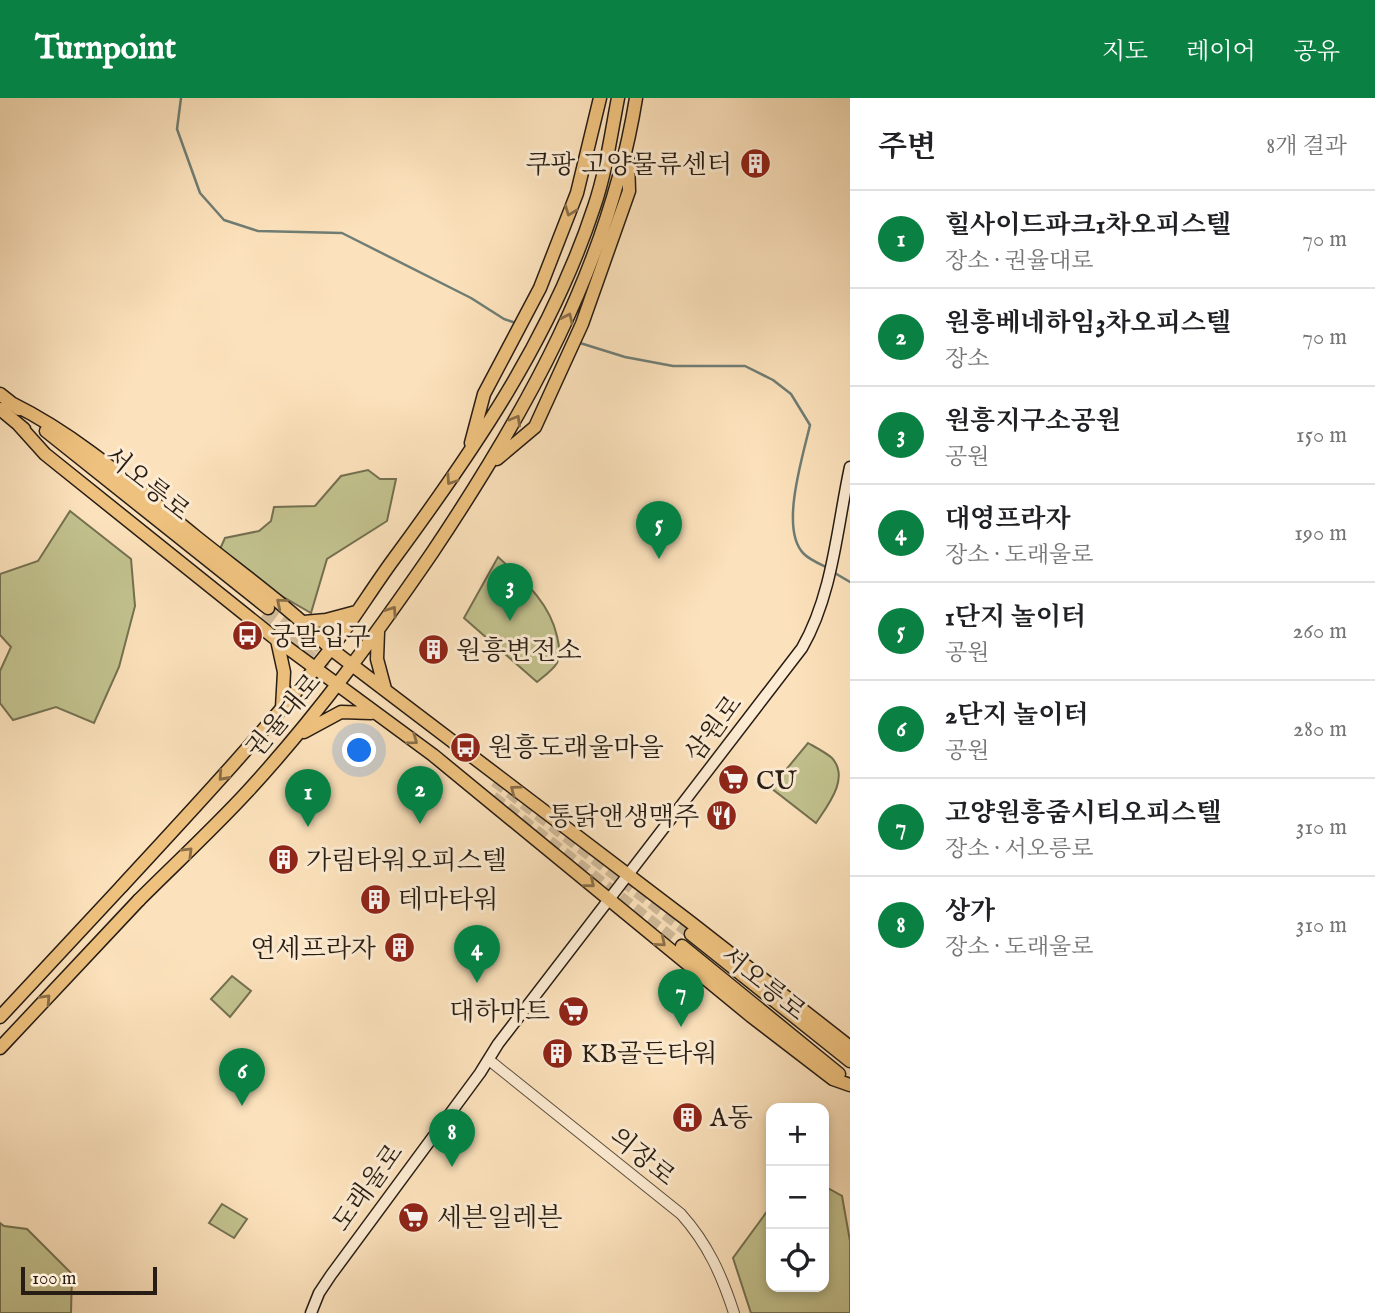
<!DOCTYPE html>
<html lang="ko">
<head>
<meta charset="utf-8">
<style>
	:root { --surface:#fff; --page:#f2f2f2; --text:#202124; --muted:#757577; --line:#e0e0e0; --accent:#0b8043 }
	body { margin:0; font-family:"IM FELL English","Noto Serif KR",serif; background:var(--page); color:var(--text) }
	.controls { position:absolute; right:21px; bottom:21px; display:grid; overflow:hidden; border-radius:14px; box-shadow:0 4px 10px #0003 }
	.controls button { width:63px; height:63px; display:grid; place-items:center; padding:0; border:0; border-bottom:2px solid var(--line); background:var(--surface); color:var(--text); font:35px sans-serif }
	.scale { position:absolute; left:21px; bottom:18px; width:136px; box-sizing:border-box; padding-left:7px; border:4px solid #271d14; border-top:0; font-size:19px; line-height:24px; white-space:nowrap; color:#271d14; -webkit-text-stroke:5px #fdecd3; paint-order:stroke }
	.you { position:absolute; left:360px; top:653px; width:24px; height:24px; margin:-18px; border:5px solid #fff; border-radius:50%; background:#1a73e8; box-shadow:0 0 0 10px #1a73e833 }
	.badge { display:grid; place-items:center; width:46px; height:46px; border-radius:50%; background:var(--accent); color:#fff; font-size:23px; font-weight:700 }
	.pin { position:absolute; translate:-50% -58px; filter:drop-shadow(0 2px 4px #0008) }
	.pin::after { content:''; position:absolute; top:37px; width:24px; height:21px; background:inherit; clip-path:polygon(0 0,100% 0,50% 100%) }
	.list { margin:0; padding:0; list-style:none }
	h2 { display:flex; justify-content:space-between; align-items:center; height:91px; margin:0; padding:0 28px; font-size:30px }
	h2 small { font-size:23px; font-weight:400; color:var(--muted) }
	.list li { display:grid; grid-template-columns:46px 1fr auto; gap:21px; align-items:center; box-sizing:border-box; height:98px; padding:0 28px; border-top:2px solid var(--line) }
	.list b { display:block; font-size:26px; white-space:nowrap }
	.list p { margin:0; font-size:23px; white-space:nowrap; color:var(--muted) }
	.list em { font-size:23px; font-style:normal; color:var(--muted) }
	.icon { flex:none; width:38px; height:38px; fill:none; stroke:currentColor; stroke-width:2; stroke-linecap:round; stroke-linejoin:round }
	.map { position:relative; flex:none; width:850px; height:1215px; overflow:hidden }
	header { display:flex; align-items:center; gap:42px; box-sizing:border-box; height:98px; padding:0 35px; background:var(--accent); color:#fff }
	header strong { font-size:33px }
	nav { display:flex; gap:38px; margin-inline-start:auto; font-size:24px }
	main { display:flex }
	aside { flex:1; background:var(--surface) }
	.map>svg:first-child { display:block }
	.green { fill:#c2c28e; stroke:#747051; stroke-width:2 }
	.lines { fill:none; stroke-linecap:round; stroke-linejoin:round }
	.stream { stroke:#6f7d74; stroke-width:2.5 }
	.primary-tunnel { stroke:#d1bb9a; stroke-width:12; stroke-dasharray:12 6; stroke-linecap:butt }
	.tertiary-casing { stroke:#5c4e3e; stroke-width:12 }
	.secondary-casing { stroke:#271d14; stroke-width:13 }
	.primary-casing { stroke:#271d14; stroke-width:15 }
	.trunk-casing { stroke:#271d14; stroke-width:15 }
	.tertiary { stroke:#fdecd3; stroke-width:10 }
	.secondary { stroke:#fdecd3; stroke-width:10 }
	.primary { stroke:#eec17e; stroke-width:12 }
	.trunk { stroke:#eec17e; stroke-width:12 }
	.oneway { stroke:#8a6f49 }
	.labels { text-anchor:middle; stroke-width:6; stroke-linejoin:round; paint-order:stroke }
	.poi-label { font-size:26px; fill:#271d14; stroke:#fdecd3; text-anchor:start }
	.street-label { font-size:26px; fill:#271d14; stroke:#fdecd3 }
</style>
</head>
<body>
<header>
<strong>Turnpoint</strong>
<nav><a>지도</a><a>레이어</a><a>공유</a></nav>
</header>
<main>
<div class="map">
<svg width="850" height="1215" viewBox="0 0 850 1215">
	<rect width="100%" height="100%" fill="#fce2bc"/>
	<filter id="stains"><feTurbulence type="fractalNoise" baseFrequency=".00286" numOctaves="4"/><feColorMatrix values="0 0 0 0 .2 0 0 0 0 .09 0 0 0 0 .02 0 0 0 .5 -.17"/></filter>
	<radialGradient id="worn" r=".72"><stop offset=".6" stop-color="#630" stop-opacity="0"/><stop offset="1" stop-color="#630" stop-opacity=".3"/></radialGradient>
	<path class="green" d="M368,372l12,9h16l-9,42 -60,38 -16,54 -90,-52 -1,-12 5,-11 34,-7 12,-10 3,-14 41,-1 26,-30z
		M70,413l61,48 4,47 -16,61 -25,56 -38,-16 -43,13 -13,-17v-32l11,-24 -11,-12v-61l38,-13z
		M498,459c25,23 51,44 59,79 2,8 4,19 0,27 -4,7 -14,14 -20,19l-73,-64z
		M808,645c7,4 17,9 24,15 18,20 -4,47 -16,65l-45,-35z
		M232,878l19,15 -21,26 -19,-18z
		M824,1088l18,10 8,45v72h-99l-18,-55 38,-52v81h53z
		M222,1106l25,15 -13,19 -25,-15z
		M0,1125l4,3 23,3 45,45 -1,39h-71z"/>
	<g class="lines">
		<path class="stream" d="M181,0l-4,31 23,64 24,27 34,11 84,2 129,65 33,21 12,4
			M580,245l45,14 48,9h72l28,14 18,14 19,31c-7,31 -31,105 -6,129 6,6 16,10 24,14
			M833,474l17,10"/>
		<path class="primary-tunnel" d="M268,510l65,50
			M261,519l65,52
			M495,683l196,153
			M493,699l189,149"/>
		<defs>
			<path id="tertiary" d="M489,962l192,154c27,30 41,62 53,99"/>
			<path id="secondary" d="M311,1215l8,-20 12,-18 149,-202 18,-29 304,-396c31,-54 35,-121 48,-181"/>
			<path id="primary" d="M0,296l19,15
				M13,306c67,33 124,85 182,132 46,37 94,71 136,113l359,273 160,125
				M0,311l24,20
				M18,326l27,30 232,186 156,115 318,261 82,63 17,6
				M46,333l222,177
				M471,345l13,-49 56,-106 37,-95 23,-95
				M497,361l38,-32 47,-103 47,-133 -1,-31
				M304,524l22,-2 30,-8
				M378,534l-1,27 8,30
				M277,542l7,32 -2,36
				M304,634l37,-20 30,1
				M122,788c71,-77 142,-153 207,-235 23,-29 42,-61 64,-91 81,-110 158,-222 201,-353 12,-35 17,-73 24,-109
				M139,802c36,-36 74,-71 109,-109 68,-74 127,-155 184,-238 93,-139 177,-287 204,-455
				M691,836l159,127
				M682,848l157,128"/>
			<path id="trunk" d="M0,919l122,-131
				M0,950l139,-148"/>
		</defs>
		<use href="#tertiary" class="tertiary-casing"/>
		<use href="#secondary" class="secondary-casing"/>
		<use href="#primary" class="primary-casing"/>
		<use href="#trunk" class="trunk-casing"/>
		<use href="#tertiary" class="tertiary"/>
		<use href="#secondary" class="secondary"/>
		<use href="#primary" class="primary"/>
		<use href="#trunk" class="trunk"/>
	</g>
	<defs><path id="oneway-chevron" d="M-2-3.5L2.5 0L-2 3.5" fill="none" stroke-width="1.6" stroke-linecap="round" stroke-linejoin="round" transform="scale(1.75)"/></defs>
	<g class="oneway">
		<use href="#oneway-chevron" transform="translate(570 113) rotate(111)"/>
		<use href="#oneway-chevron" transform="translate(568 220) rotate(-65)"/>
		<use href="#oneway-chevron" transform="translate(516 322) rotate(-60)"/>
		<use href="#oneway-chevron" transform="translate(451 382) rotate(124)"/>
		<use href="#oneway-chevron" transform="translate(281 505) rotate(-140)"/>
		<use href="#oneway-chevron" transform="translate(392 513) rotate(-56)"/>
		<use href="#oneway-chevron" transform="translate(413 642) rotate(36)"/>
		<use href="#oneway-chevron" transform="translate(223 678) rotate(132)"/>
		<use href="#oneway-chevron" transform="translate(515 692) rotate(-143)"/>
		<use href="#oneway-chevron" transform="translate(188 754) rotate(-45)"/>
		<use href="#oneway-chevron" transform="translate(590 785) rotate(39)"/>
		<use href="#oneway-chevron" transform="translate(661 844) rotate(40)"/>
		<use href="#oneway-chevron" transform="translate(46 901) rotate(-47)"/>
	</g>
	<defs>
		<symbol id="building-disc" viewBox="-11 -11 22 22"><circle r="9.5" fill="#8f2418" stroke="#fdecd3"/><path d="M-4-6H4V6H1V3H-1V6H-4ZM-2.5-4.3h1.7v1.8h-1.7ZM.8-4.3h1.7v1.8H.8ZM-2.5-1h1.7V.8h-1.7ZM.8-1h1.7V.8H.8Z" fill="#fff"/></symbol>
		<symbol id="bus-disc" viewBox="-11 -11 22 22"><circle r="9.5" fill="#8f2418" stroke="#fdecd3"/><path d="M-5-6H5V4H4V6H2V4H-2V6H-4V4H-5ZM-3.5-4V0h7V-4ZM-3.5 1.2v1.5H-2V1.2ZM2 1.2v1.5H3.5V1.2Z" fill="#fff"/></symbol>
		<symbol id="supermarket-disc" viewBox="-11 -11 22 22"><circle r="9.5" fill="#8f2418" stroke="#fdecd3"/><path d="M-6-5.5h2.5l.6 2H6L4.5 2H-2.5L-4.4-4H-6ZM-1.5 3.2a1.3 1.3 0 1 0 .1 0ZM3 3.2a1.3 1.3 0 1 0 .1 0Z" fill="#fff"/></symbol>
		<symbol id="restaurant-disc" viewBox="-11 -11 22 22"><circle r="9.5" fill="#8f2418" stroke="#fdecd3"/><path d="M-5-6h1v4h1v-4h1v4h1v-4h1v5L-1.5 .5V6h-2V.5L-5-1ZM5-6V6H3V1.5H1.5Q1.5-4 5-6Z" fill="#fff"/></symbol>
	</defs>
	<g fill-rule="evenodd">
		<use href="#building-disc" x="738" y="48" width="35" height="35"/>
		<use href="#bus-disc" x="230" y="520" width="35" height="35"/>
		<use href="#building-disc" x="416" y="534" width="35" height="35"/>
		<use href="#bus-disc" x="448" y="632" width="35" height="35"/>
		<use href="#supermarket-disc" x="716" y="664" width="35" height="35"/>
		<use href="#restaurant-disc" x="704" y="700" width="35" height="35"/>
		<use href="#building-disc" x="266" y="744" width="35" height="35"/>
		<use href="#building-disc" x="358" y="784" width="35" height="35"/>
		<use href="#building-disc" x="382" y="832" width="35" height="35"/>
		<use href="#supermarket-disc" x="556" y="896" width="35" height="35"/>
		<use href="#building-disc" x="540" y="938" width="35" height="35"/>
		<use href="#building-disc" x="670" y="1002" width="35" height="35"/>
		<use href="#supermarket-disc" x="396" y="1102" width="35" height="35"/>
	</g>
	<g class="labels">
		<g class="poi-label">
			<text x="732" y="75" text-anchor="end">쿠팡 고양물류센터</text>
			<text x="270" y="547">궁말입구</text>
			<text x="456" y="561">원흥변전소</text>
			<text x="488" y="658">원흥도래울마을</text>
			<text x="756" y="691">CU</text>
			<text x="699" y="727" text-anchor="end">통닭앤생맥주</text>
			<text x="306" y="771">가림타워오피스텔</text>
			<text x="398" y="810">테마타워</text>
			<text x="376" y="859" text-anchor="end">연세프라자</text>
			<text x="550" y="922" text-anchor="end">대하마트</text>
			<text x="581" y="964">KB골든타워</text>
			<text x="710" y="1028">A동</text>
			<text x="437" y="1128">세븐일레븐</text>
		</g>
		<g class="street-label">
			<text transform="translate(148 385) rotate(39)" y="9">서오릉로</text>
			<text transform="translate(283 617) rotate(-50)" y="9">권율대로</text>
			<text transform="translate(713 630) rotate(-53)" y="9">삼원로</text>
			<text transform="translate(764 885) rotate(39)" y="9">서오릉로</text>
			<text transform="translate(643 1058) rotate(39)" y="9">의장로</text>
			<text transform="translate(367 1089) rotate(-54)" y="9">도래울로</text>
		</g>
	</g>
	<rect width="100%" height="100%" filter="url(#stains)"/>
	<rect width="100%" height="100%" fill="url(#worn)"/>
</svg>
<div class="controls">
<button>+</button>
<button>−</button>
<button><svg class="icon" aria-label="locate" viewBox="0 0 24 24"><circle cx="12" cy="12" r="6"/><path d="M12 2v4M12 18v4M2 12h4M18 12h4"/></svg></button>
</div>
<div class="scale">100 m</div>
<div class="you"></div>
<div class="pin badge" style="left:308px;top:729px">1</div>
<div class="pin badge" style="left:420px;top:726px">2</div>
<div class="pin badge" style="left:510px;top:523px">3</div>
<div class="pin badge" style="left:477px;top:885px">4</div>
<div class="pin badge" style="left:659px;top:461px">5</div>
<div class="pin badge" style="left:242px;top:1008px">6</div>
<div class="pin badge" style="left:681px;top:929px">7</div>
<div class="pin badge" style="left:452px;top:1069px">8</div>
</div>
<aside>
<h2>주변<small>8개 결과</small></h2>
<ul class="list">
<li><span class="badge">1</span><div><b>힐사이드파크1차오피스텔</b><p>장소 · 권율대로</p></div><em>70 m</em></li>
<li><span class="badge">2</span><div><b>원흥베네하임3차오피스텔</b><p>장소</p></div><em>70 m</em></li>
<li><span class="badge">3</span><div><b>원흥지구소공원</b><p>공원</p></div><em>150 m</em></li>
<li><span class="badge">4</span><div><b>대영프라자</b><p>장소 · 도래울로</p></div><em>190 m</em></li>
<li><span class="badge">5</span><div><b>1단지 놀이터</b><p>공원</p></div><em>260 m</em></li>
<li><span class="badge">6</span><div><b>2단지 놀이터</b><p>공원</p></div><em>280 m</em></li>
<li><span class="badge">7</span><div><b>고양원흥줌시티오피스텔</b><p>장소 · 서오릉로</p></div><em>310 m</em></li>
<li><span class="badge">8</span><div><b>상가</b><p>장소 · 도래울로</p></div><em>310 m</em></li>
</ul>
</aside>
</main>
</body>
</html>
